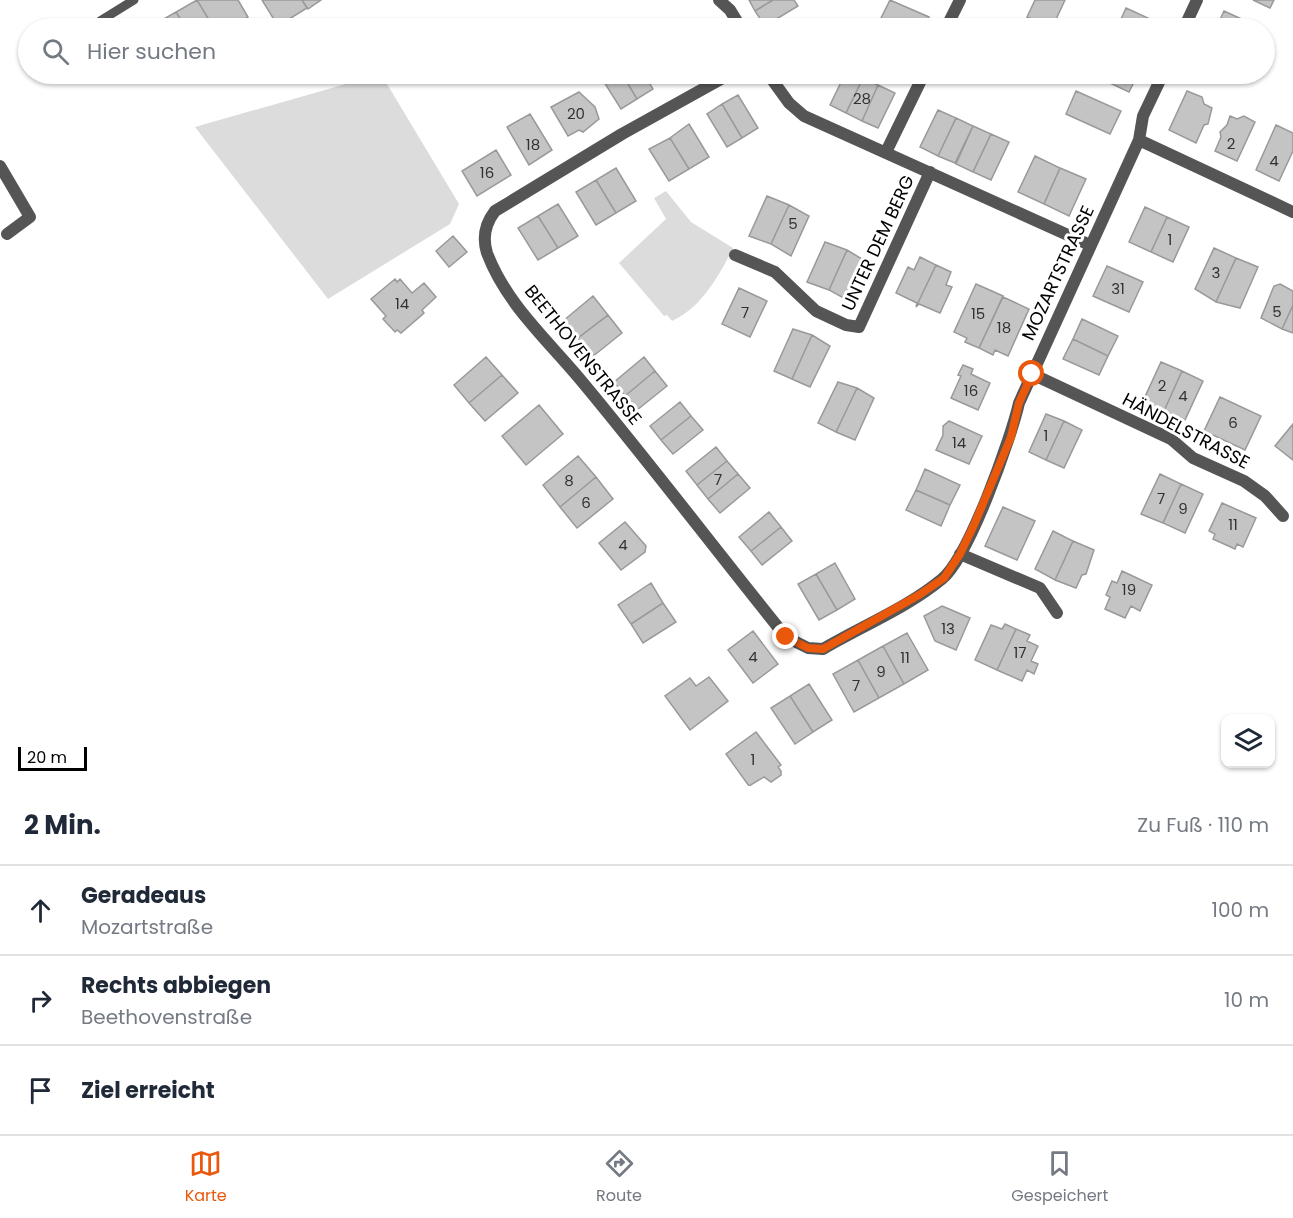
<!DOCTYPE html>
<html lang="de">
<head>
<meta charset="utf-8">
<style>
	:root { --surface:#fff; --page:#f2f2f3; --text:#1f2937; --muted:#747a83; --line:#e0e1e3; --accent:#ea580c }
	body { margin:0; font-family:Poppins,sans-serif; background:var(--page); color:var(--text) }
	.controls { position:absolute; right:18px; bottom:18px; display:grid; overflow:hidden; border-radius:12px; box-shadow:0 2px 4px #0004 }
	.controls button { width:54px; height:54px; display:grid; place-items:center; padding:0; border:0; border-bottom:2px solid var(--line); background:var(--surface); color:var(--text); font:30px sans-serif }
	.scale { position:absolute; left:18px; bottom:15px; width:69px; box-sizing:border-box; padding-left:6px; border:3px solid #000; border-top:0; font-size:16px; line-height:21px; white-space:nowrap; color:#000; -webkit-text-stroke:4px #fff; paint-order:stroke }
	.stop { position:absolute; width:18px; height:18px; margin:-14px; border:4px solid #ea580c; border-radius:50%; background:#fff }
	.stop.end { background:#ea580c; border-color:#fff; box-shadow:0 2px 6px #0008 }
	.list { margin:0; padding:0; list-style:none }
	h2 { display:flex; justify-content:space-between; align-items:center; height:78px; margin:0; padding:0 24px; font-size:26px }
	h2 small { font-size:20px; font-weight:400; color:var(--muted) }
	.list li { display:grid; grid-template-columns:39px 1fr auto; gap:18px; align-items:center; box-sizing:border-box; height:90px; padding:0 24px; border-top:2px solid var(--line) }
	.list b { display:block; font-size:22px; white-space:nowrap }
	.list p { margin:0; font-size:20px; white-space:nowrap; color:var(--muted) }
	.list em { font-size:20px; font-style:normal; color:var(--muted) }
	.icon { flex:none; width:33px; height:33px; fill:none; stroke:currentColor; stroke-width:2; stroke-linecap:round; stroke-linejoin:round }
	.map { position:relative; flex:none; width:1293px; height:786px; overflow:hidden }
	.search { position:absolute; background:var(--surface); box-shadow:0 2px 4px #0004; left:18px; right:18px; top:18px; height:66px; display:flex; align-items:center; gap:15px; box-sizing:border-box; padding:0 21px; border-radius:33px; color:var(--muted); font-size:22px }
	.sheet { height:348px; background:var(--surface) }
	nav { display:flex; justify-content:space-around; align-items:center; box-sizing:border-box; height:84px; border-top:2px solid var(--line); background:var(--surface); font-size:16px; color:var(--muted) }
	nav a { display:grid; justify-items:center; gap:3px }
	nav .on { color:var(--accent) }
	.map>svg:first-child { display:block }
	.green { fill:#dcdcdc }
	.building { fill:#c4c4c4; stroke:#999; stroke-width:1.5 }
	.lines { fill:none; stroke-linecap:round; stroke-linejoin:round }
	.lane { stroke:#555; stroke-width:9 }
	.street { stroke:#555; stroke-width:12 }
	.route { stroke:#ea580c; stroke-width:8 }
	.labels { text-anchor:middle; stroke-width:6; stroke-linejoin:round; paint-order:stroke }
	.number-label { font-size:15px; fill:#313131 }
	.street-label { font-size:18px; fill:#000; stroke:#fff }
</style>
</head>
<body>
<div class="map">
<svg width="1293" height="786" viewBox="0 0 1293 786">
	<rect width="100%" height="100%" fill="#fff"/>
	<path class="green" d="M381,74l78,130 -9,20 -122,75 -133,-172z
		M666,191l25,31 42,26c-14,28 -32,60 -61,73l-5,-6 -3,1 -45,-53 47,-44 -12,-21z"/>
	<path class="building" d="M197,0h41l10,17 -19,11h-15z
		M197,0l17,28h-28l-10,-16z
		M262,0h40l5,8 -29,18z
		M302,0h19l-13,9z
		M749,0h24l-18,11z
		M773,0h21l4,6 -33,20 -10,-15z
		M890,0l39,17 -5,11h-48z
		M1035,0h30l-13,28 -25,-11z
		M1253,0h21l-4,8z
		M1126,8l35,16 -2,4h-42z
		M1224,11l35,16v1h-43z
		M176,12l10,16h-28l-3,-4z
		M693,21l5,7h-18z
		M599,74h23l15,25 -16,10z
		M622,74h22l9,15 -16,10z
		M845,74l18,4 -17,35 -16,-8z
		M976,74h19l-4,7z
		M1096,74h42l-9,18 -34,-16z
		M863,78l15,7 -16,36 -16,-8z
		M878,85l17,8 -17,35 -16,-7z
		M1076,91l45,20 -11,23 -44,-20z
		M1187,91l15,6 2,7 8,4 -4,16 -4,1 -8,18 -27,-13z
		M579,92l16,15 4,12 -16,13 -4,-2 -11,6 -17,-29z
		M738,95l20,33 -16,10 -20,-34z
		M722,104l20,34 -15,9 -20,-33z
		M938,110l18,8 -18,38 -18,-9z
		M530,114l22,36 -23,15 -22,-38z
		M1230,116l7,3 7,-3 11,6 -18,39 -22,-10 6,-14 -1,-5 7,-7z
		M956,118l17,8 -18,37 -17,-7z
		M689,124l20,33 -20,12 -19,-31z
		M1276,125l17,8v18l-14,30 -23,-11z
		M973,126l18,8 -18,38 -17,-8z
		M991,134l18,8 -18,38 -18,-8z
		M670,138l19,31 -20,12 -20,-32z
		M496,150l15,25 -34,21 -15,-25z
		M1035,156l25,12 -16,36 -26,-12z
		M616,168l20,33 -20,12 -20,-33z
		M1060,168l26,11 -17,37 -25,-12z
		M596,180l20,33 -20,12 -20,-33z
		M767,196l22,9 -18,39 -22,-8z
		M558,204l20,32 -20,12 -20,-32z
		M789,205l20,11 -18,40 -20,-12z
		M1145,207l22,10 -16,35 -22,-10z
		M538,216l20,32 -20,12 -20,-32z
		M1167,217l22,10 -16,35 -22,-10z
		M453,236l14,16 -18,15 -13,-16z
		M825,242l22,8 -18,40 -22,-8z
		M1214,248l22,10 -20,44 -21,-13z
		M847,250l20,12 -18,39 -20,-11z
		M920,257l16,8 -20,42 1,-4 -21,-10 12,-26 6,3z
		M1236,258l22,9 -18,41 -24,-6z
		M936,265l15,7 -5,13 6,2 -12,26 -21,-9 -3,3z
		M1107,266l36,16 -14,30 -36,-16z
		M395,279l2,3 3,-3 12,14 12,-10 12,14 -14,13 2,3 -23,20 -4,-3 -2,2 -12,-13 3,-3 -15,-17z
		M976,284l27,12 -24,52 -14,-6 2,-4 -13,-6z
		M1280,284l13,7v14l-11,24 -21,-11 13,-32z
		M739,288l28,13 -17,36 -28,-13z
		M593,296l15,19 -30,23 -15,-17z
		M1003,297l26,12 -21,47 -13,-6 -2,5 -14,-7z
		M1293,305v28l-11,-4z
		M608,315l14,18 -30,24 -14,-19z
		M1082,319l36,17 -10,20 -35,-17z
		M793,329l19,6 -20,44 -18,-8z
		M812,335l18,11 -20,41 -18,-8z
		M1073,339l35,17 -9,19 -36,-16z
		M486,357l16,18 -33,28 -15,-18z
		M644,357l11,14 -30,25 -11,-14z
		M1161,362l21,9 -18,40 -21,-10z
		M963,365l10,4 -2,5 19,9 -12,27 -27,-12 10,-22 -3,-1z
		M655,371l12,15 -30,24 -12,-14z
		M1182,371l21,10 -18,39 -21,-9z
		M502,375l16,18 -33,28 -16,-18z
		M838,382l19,6 -21,44 -18,-9z
		M857,388l17,10 -19,42 -19,-8z
		M1220,397l41,19 -16,34 -41,-19z
		M680,402l11,14 -30,24 -11,-14z
		M539,405l24,29 -37,31 -24,-29z
		M1046,414l18,7 -18,39 -17,-8z
		M691,416l12,14 -30,24 -12,-14z
		M949,421l33,15 -13,28 -33,-14 7,-15v-9z
		M1064,421l18,9 -18,38 -18,-8z
		M1293,424v36l-18,-14z
		M716,447l11,14 -30,24 -11,-14z
		M578,456l18,21 -36,30 -17,-22z
		M727,461l11,13 -30,25 -11,-14z
		M925,469l35,16 -10,20 -34,-15z
		M738,474l12,14 -30,25 -12,-14z
		M1160,474l21,10 -18,39 -22,-9z
		M596,477l17,22 -36,29 -17,-21z
		M1181,484l22,10 -18,39 -22,-10z
		M916,490l34,15 -9,21 -35,-16z
		M1222,503l34,15 -13,29 -6,-3 -2,5 -22,-10 2,-5 -6,-3z
		M1003,507l32,14 -18,39 -32,-14z
		M769,512l12,15 -30,24 -12,-14z
		M625,522l21,24 -1,6 -24,18 -22,-27z
		M781,527l11,14 -30,24 -11,-14z
		M1053,531l20,10 -18,39 -20,-11z
		M1073,541l21,9 -8,24 -4,1 -6,13 -21,-8z
		M835,563l20,36 -18,11 -21,-36z
		M1122,571l30,14 -12,26 -9,-5 -6,12 -20,-9 5,-12 -4,-2 6,-14 5,2z
		M816,574l21,36 -18,10 -21,-36z
		M651,583l12,20 -32,21 -13,-19z
		M663,603l13,19 -33,21 -12,-19z
		M942,606l28,12 -14,32 -21,-9 -11,-25z
		M1005,624l11,5 -19,41 -22,-10 16,-35 11,4z
		M1016,629l14,6 -3,6 11,5 -7,15 7,3 -4,10 -7,-4 -5,11 -25,-11z
		M753,631l25,33 -25,19 -25,-33z
		M907,633l21,37 -24,14 -21,-38z
		M883,646l21,38 -25,14 -21,-38z
		M858,660l21,38 -25,14 -21,-38z
		M709,677l19,24 -38,29 -25,-34 25,-18 6,8z
		M809,684l23,36 -19,12 -23,-36z
		M790,696l23,36 -18,12 -24,-36z
		M756,732l25,33 -3,2 3,4v4l-10,7 -7,-5 -15,9 -23,-32z"/>
	<g class="lines">
		<path class="lane" d="M100,21l34,-21"/>
		<path class="street" d="M719,0l11,10 11,18
			M946,28l14,-28
			M1184,28l13,-28
			M730,74l-108,60 -127,77c-10,13 -13,26 -8,42 20,53 63,89 97,131 69,83 134,169 202,253l22,11 15,1c39,-23 84,-41 119,-70 27,-22 69,-141 77,-176l120,-263 4,-24 20,-42
			M768,74l21,29 15,13 286,129
			M1139,140l154,72
			M886,152l38,-78
			M0,166l30,51 -23,17
			M735,255l40,17 41,39 30,14 13,2 71,-155
			M1032,374l139,65 22,19 51,23 21,15 18,20
			M960,554l80,34 17,25"/>
	</g>
	<g class="lines">
		<path class="route" d="M786,637l22,11 15,1 96,-54 25,-17 16,-24 14,-29 37,-88 8,-34 13,-29"/>
	</g>
	<g class="labels">
		<g class="number-label">
			<text x="862" y="104">28</text>
			<text x="576" y="119">20</text>
			<text x="1231" y="149">2</text>
			<text x="533" y="150">18</text>
			<text x="1274" y="166">4</text>
			<text x="487" y="178">16</text>
			<text x="793" y="229">5</text>
			<text x="1170" y="245">1</text>
			<text x="1216" y="278">3</text>
			<text x="1118" y="294">31</text>
			<text x="402" y="309">14</text>
			<text x="1277" y="317">5</text>
			<text x="745" y="318">7</text>
			<text x="978" y="319">15</text>
			<text x="1004" y="333">18</text>
			<text x="1162" y="391">2</text>
			<text x="971" y="396">16</text>
			<text x="1183" y="401">4</text>
			<text x="1233" y="428">6</text>
			<text x="1046" y="441">1</text>
			<text x="959" y="448">14</text>
			<text x="718" y="485">7</text>
			<text x="569" y="486">8</text>
			<text x="1161" y="504">7</text>
			<text x="586" y="508">6</text>
			<text x="1183" y="514">9</text>
			<text x="1233" y="530">11</text>
			<text x="623" y="550">4</text>
			<text x="1129" y="595">19</text>
			<text x="948" y="634">13</text>
			<text x="1020" y="658">17</text>
			<text x="753" y="662">4</text>
			<text x="905" y="663">11</text>
			<text x="881" y="677">9</text>
			<text x="856" y="691">7</text>
			<text x="753" y="765">1</text>
		</g>
		<g class="street-label">
			<text transform="translate(878 243) rotate(-65)" y="6">UNTER DEM BERG</text>
			<text transform="translate(1058 273) rotate(-65)" y="6">MOZARTSTRASSE</text>
			<text transform="translate(583 355) rotate(51)" y="6">BEETHOVENSTRASSE</text>
			<text transform="translate(1186 431) rotate(28)" y="6">HÄNDELSTRASSE</text>
		</g>
	</g>
</svg>
<div class="controls">
<button><svg class="icon" aria-label="layers" viewBox="0 0 24 24"><path d="M12 4l9 5-9 5-9-5zM3 14l9 5 9-5"/></svg></button>
</div>
<div class="scale">20 m</div>
<div class="stop" style="left:1032px;top:374px"></div>
<div class="stop end" style="left:786px;top:637px"></div>
<div class="search"><svg class="icon" aria-label="search" viewBox="0 0 24 24"><circle cx="10" cy="10" r="6"/><path d="M15 15l6 6"/></svg>Hier suchen</div>
</div>
<section class="sheet">
<h2>2 Min.<small>Zu Fuß · 110 m</small></h2>
<ul class="list">
<li><svg class="icon" aria-label="ahead" viewBox="0 0 24 24"><path d="M12 20V5M6 11l6-6 6 6"/></svg><div><b>Geradeaus</b><p>Mozartstraße</p></div><em>100 m</em></li>
<li><svg class="icon" aria-label="right" viewBox="0 0 24 24"><path d="M7 20v-9h11M14 6l5 5-5 5"/></svg><div><b>Rechts abbiegen</b><p>Beethovenstraße</p></div><em>10 m</em></li>
<li><svg class="icon" aria-label="arrive" viewBox="0 0 24 24"><path d="M6 21V4h12l-3 4 3 4H6"/></svg><div><b>Ziel erreicht</b></div></li>
</ul>
</section>
<nav>
<a class="on"><svg class="icon" aria-label="map" viewBox="0 0 24 24"><path d="M3 6l6-2 6 2 6-2v14l-6 2-6-2-6 2zM9 4v14M15 6v14"/></svg>Karte</a>
<a><svg class="icon" aria-label="directions" viewBox="0 0 24 24"><path d="M12 3l9 9-9 9-9-9zM9 14v-3h6M13 9l2 2-2 2"/></svg>Route</a>
<a><svg class="icon" aria-label="saved" viewBox="0 0 24 24"><path d="M7 4h10v16l-5-4-5 4z"/></svg>Gespeichert</a>
</nav>
</body>
</html>
